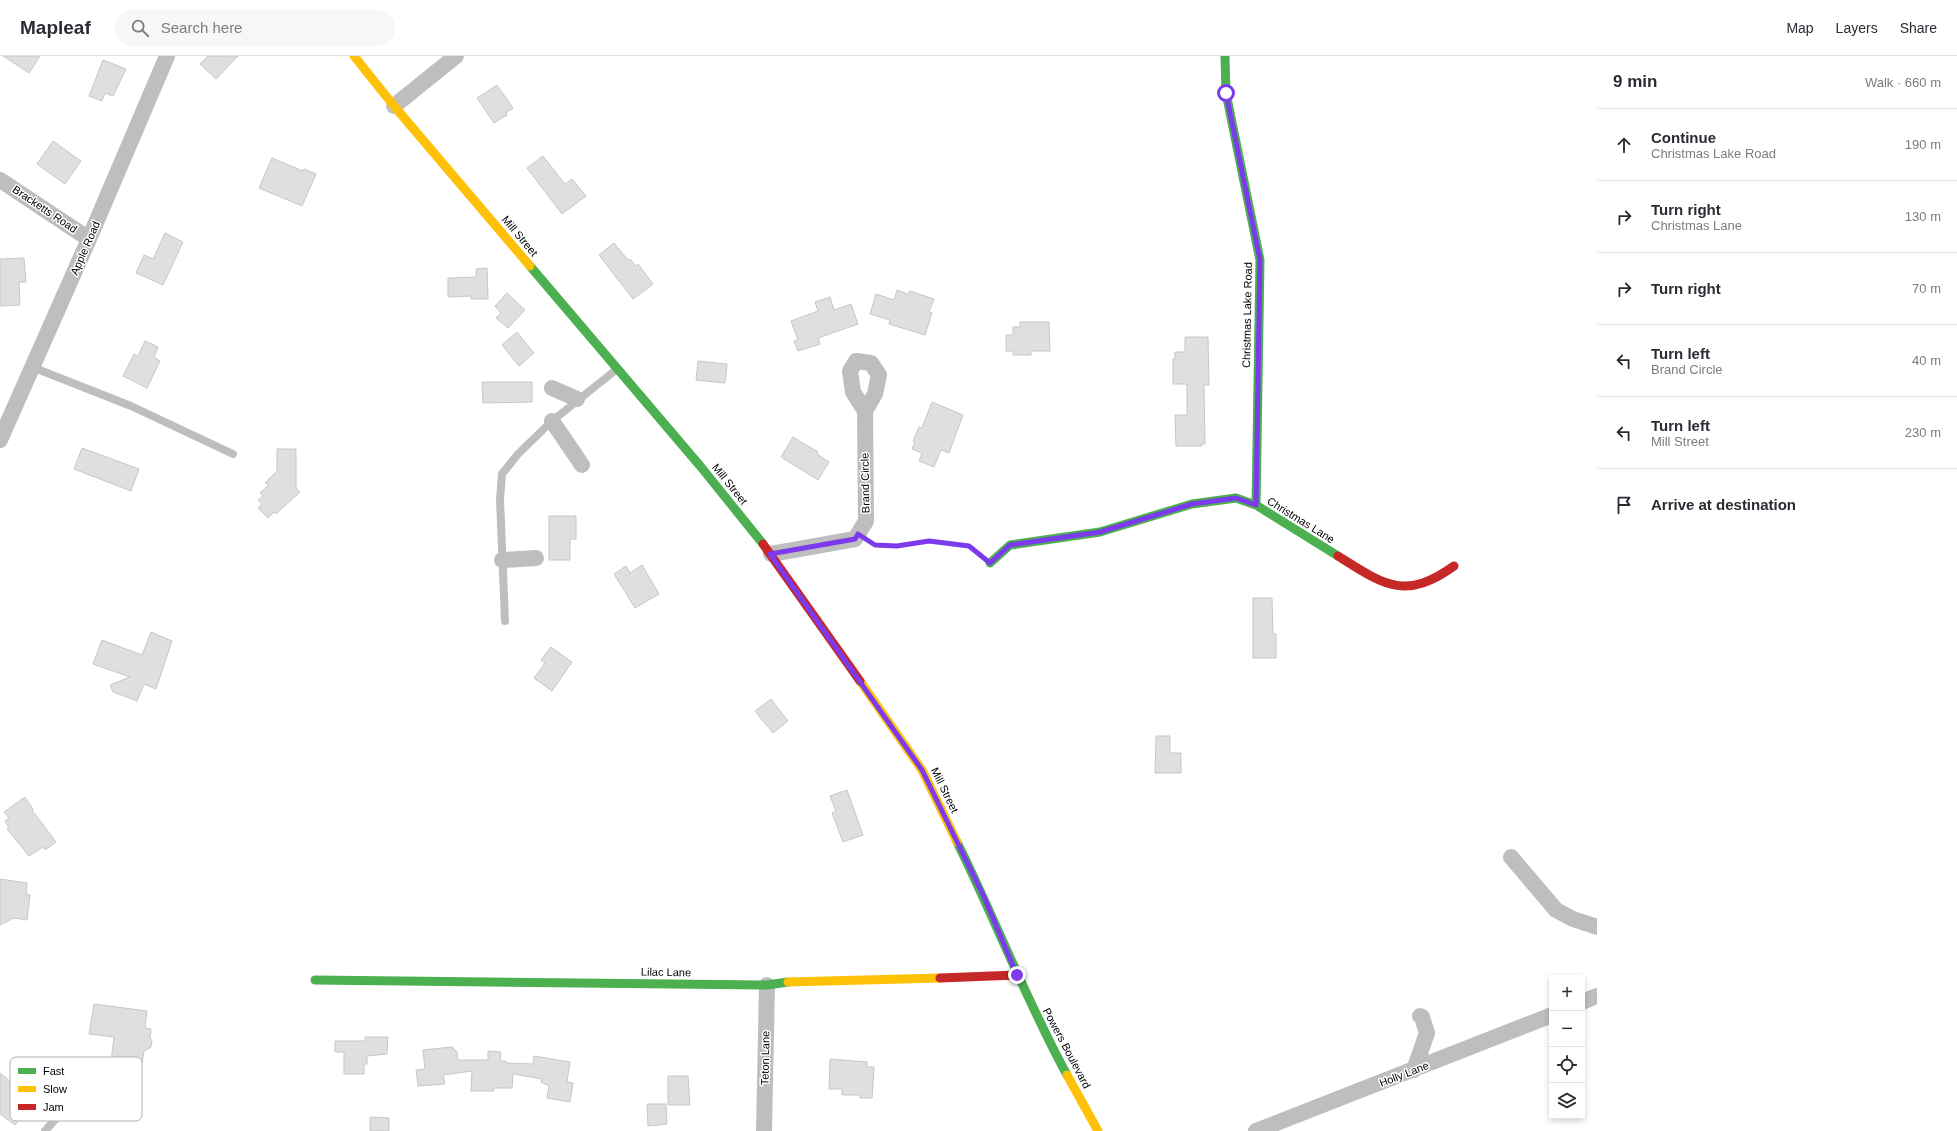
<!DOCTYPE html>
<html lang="en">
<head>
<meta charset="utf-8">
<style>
	:root { --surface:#fff; --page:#f7f7f7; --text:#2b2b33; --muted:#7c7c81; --line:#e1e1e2 }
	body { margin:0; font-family:Helvetica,sans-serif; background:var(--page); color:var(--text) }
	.controls { position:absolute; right:12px; bottom:12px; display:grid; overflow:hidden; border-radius:4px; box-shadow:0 2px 6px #0003 }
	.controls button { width:36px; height:36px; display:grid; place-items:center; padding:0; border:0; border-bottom:1px solid var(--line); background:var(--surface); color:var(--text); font:20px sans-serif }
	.stop { position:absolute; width:12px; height:12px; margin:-9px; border:3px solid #7c3aed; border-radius:50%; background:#fff }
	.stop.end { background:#7c3aed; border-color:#fff; box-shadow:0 1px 4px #0008 }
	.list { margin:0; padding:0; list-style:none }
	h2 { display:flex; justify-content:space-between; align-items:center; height:52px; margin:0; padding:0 16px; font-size:17px }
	h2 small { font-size:13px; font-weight:400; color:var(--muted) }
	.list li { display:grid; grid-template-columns:26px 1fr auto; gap:12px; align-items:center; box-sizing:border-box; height:72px; padding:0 16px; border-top:1px solid var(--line) }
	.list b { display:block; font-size:15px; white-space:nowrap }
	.list p { margin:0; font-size:13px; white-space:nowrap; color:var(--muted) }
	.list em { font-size:13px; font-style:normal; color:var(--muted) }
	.icon { flex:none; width:22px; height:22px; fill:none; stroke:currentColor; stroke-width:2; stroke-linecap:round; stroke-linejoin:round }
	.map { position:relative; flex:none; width:1597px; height:1075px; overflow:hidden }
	header { display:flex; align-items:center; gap:24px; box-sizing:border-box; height:56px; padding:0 20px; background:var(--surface); border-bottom:1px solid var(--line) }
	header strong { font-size:19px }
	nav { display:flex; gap:22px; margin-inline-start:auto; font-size:14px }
	.search { width:280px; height:36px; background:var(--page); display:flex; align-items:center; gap:10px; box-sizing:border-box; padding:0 14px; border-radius:22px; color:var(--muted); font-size:15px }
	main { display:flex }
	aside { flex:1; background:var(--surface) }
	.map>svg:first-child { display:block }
	.building { fill:#dfdfdf; stroke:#c7c7c7 }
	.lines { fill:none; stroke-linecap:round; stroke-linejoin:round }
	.path { stroke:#b9b9b9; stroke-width:2.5; stroke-dasharray:1 2; stroke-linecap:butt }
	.lane { stroke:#bebebe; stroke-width:8 }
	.street { stroke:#bebebe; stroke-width:16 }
	.fast { stroke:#4caf50; stroke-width:9 }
	.slow { stroke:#ffc107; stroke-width:9 }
	.jam { stroke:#c62828; stroke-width:9 }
	.route { stroke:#7c3aed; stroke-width:5 }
	.labels { text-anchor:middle; stroke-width:3; stroke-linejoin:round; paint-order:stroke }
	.street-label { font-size:11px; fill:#000; stroke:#fff }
	.key { fill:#fff; stroke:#b2b2b2; stroke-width:1 }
	.key-label { font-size:11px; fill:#000 }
</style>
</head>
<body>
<header>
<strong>Mapleaf</strong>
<div class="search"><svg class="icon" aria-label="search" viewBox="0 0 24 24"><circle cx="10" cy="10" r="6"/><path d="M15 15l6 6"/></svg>Search here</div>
<nav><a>Map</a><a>Layers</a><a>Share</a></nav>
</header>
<main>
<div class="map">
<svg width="1597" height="1075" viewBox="0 0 1597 1075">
	<rect width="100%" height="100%" fill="#fff"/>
	<path class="building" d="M3,0h37l-11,17z
		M208,0h30l-22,23 -16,-15z
		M103,4l23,9 -13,27 -8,-3 -3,8 -13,-5z
		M497,29l16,23 -7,5 1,2 -13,8 -17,-25z
		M53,85l28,20 -16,23 -28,-20z
		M543,100l22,28 7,-5 14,17 -24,18 -35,-46z
		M272,102l31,13 1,-2 12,5 -14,32 -43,-18z
		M165,177l18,9 -20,43 -27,-12 8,-18 9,4z
		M614,187l14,17 2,-1 6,7 2,-2 15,20 -20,15 -34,-44z
		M24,202l2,24h-7l1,23 -20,1v-47z
		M487,212l1,31h-17v-3l-23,1v-19l28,-1v-8z
		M897,234l10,4 3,-3 24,8 -5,13 3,1 -7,22 -36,-11 1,-4 -20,-6 6,-20 18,6z
		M507,237l18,17 -17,18 -12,-10 5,-5 -6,-7z
		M830,241l4,13 17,-6 7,20 -40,14 2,6 -22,7 -4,-10 4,-1 -7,-19 27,-10 -3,-9z
		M1020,266h29l1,29h-19v4h-18v-4h-7v-16h7v-8h7z
		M517,276l17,21 -15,13 -17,-21z
		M1185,281h23l1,48h-5l1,59h-3v2h-26l-1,-31h12v-31h-14v-25h2v-7h10z
		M145,285l13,6 -4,10 6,4 -13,27 -24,-12 11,-22 4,2z
		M698,305l29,3 -2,19 -29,-3z
		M482,326h50v20l-49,1z
		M932,346l31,13 -14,38 -8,-3 -7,17 -15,-6 3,-8 -10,-4 3,-7 -2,-1 6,-14 3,1z
		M793,381l25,15 -1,2 12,8 -11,18 -37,-23z
		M82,392l57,21 -8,22 -57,-22z
		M277,393h19v39l4,4 -24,22 -2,-2 -6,6 -10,-10 4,-4 -4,-4 5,-4 -3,-3 9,-9 -4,-1 12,-12z
		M549,460h27v23h-6v21h-21z
		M642,509l17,29 -24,14 -21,-34 12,-8 4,7z
		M1253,542h19l1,36h3v24h-23z
		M151,576l21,9 -16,48 -12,-5 -7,17 -24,-9 -3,-7 20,-8 -37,-13 9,-24 40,15z
		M551,591l21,15 -20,29 -18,-13 11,-15 -4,-3z
		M771,643l17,22 -15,12 -18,-22z
		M1156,680h14v17h11v20h-26z
		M847,734l16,45 -20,7 -11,-29 4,-2 -6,-15z
		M25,741l8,12 -1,1 24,32 -11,8 -2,-3 -14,9 -22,-27 2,-1 -4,-7 4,-3 -5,-6z
		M0,823l27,4 -1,11 4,1 -3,25 -13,-2 -14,7z
		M94,948l53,7 -2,17 6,1 -1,9 2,2 -1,7 -7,4 -2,13 -14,-2 -1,9 -17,-2 4,-32 -25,-3z
		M365,981h23l-1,17 -20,2v8h-3v10h-20v-22h-9v-11h30z
		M452,991l5,5 1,8h30v-9l13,1 -1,9h6v2l27,1 1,-8 36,6 -3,20 6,1 -3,19 -23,-4 2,-12 -8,-4 1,-3 -29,-5 -1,14h-18v3h-23l1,-20 -29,4 2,9 -27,2 -2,-16 9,-1 -2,-19z
		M830,1003l37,3v5h7l-2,31h-12v-3h-18v-6h-13z
		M0,1017l33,27 -18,25 -15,-11z
		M668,1020h20l2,29h-22z
		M647,1048h19l1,20 -19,2z
		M370,1061l19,1v13h-19z"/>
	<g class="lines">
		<path class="path" d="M870,486c16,11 40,0 58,-1 14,-1 39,3 49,11"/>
		<path class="lane" d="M32,311l99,39 102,48
			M505,565l-5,-122 2,-25 16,-20 34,-33 65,-52
			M45,1075l55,-62"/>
		<path class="street" d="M394,50l62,-50
			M0,124l89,59
			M552,332l25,11
			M552,365l30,44
			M0,384l89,-201 78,-183
			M771,498l84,-15 11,-18 -1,-110 -12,-19 -3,-21 6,-10 15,2 8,12 -4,19 -10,17
			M502,504l34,-2
			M1511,801l45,53 17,9 24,8
			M1582,946l15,-6
			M1414,1014l13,-37 -5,-16 -2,-1
			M764,1075l3,-146
			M1256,1075l296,-116"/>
		<path class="fast" d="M1225,0l1,37 34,167 -4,245
			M530,210l171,201 62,77
			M990,507l20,-18 90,-13 92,-28 44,-6 20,7 82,51
			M957,786c38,77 69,158 110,233
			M315,924l452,5 21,-3"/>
		<path class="slow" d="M354,0l40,50 136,160
			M860,625l62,89 35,72
			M788,926l152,-4
			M1067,1019l31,56"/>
		<path class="jam" d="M763,488l97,137
			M1338,500c46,29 67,45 116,10
			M940,922l77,-3"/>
	</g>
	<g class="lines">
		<path class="route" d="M1017,919l-33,-78 -62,-127 -152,-216 85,-15 3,-5 17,11 22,1 32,-5 40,5 21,17 20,-18 90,-13 92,-28 44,-6 20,7 4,-245 -34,-167"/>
	</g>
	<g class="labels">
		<g class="street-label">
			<text transform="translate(45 153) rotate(34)" y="4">Bracketts Road</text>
			<text transform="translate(520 180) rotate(50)" y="4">Mill Street</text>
			<text transform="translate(85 192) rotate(-66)" y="4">Apple Road</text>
			<text transform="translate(1247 259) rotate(-89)" y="4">Christmas Lake Road</text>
			<text transform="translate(865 427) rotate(-91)" y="4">Brand Circle</text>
			<text transform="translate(730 428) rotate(51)" y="4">Mill Street</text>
			<text transform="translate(1301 464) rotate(32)" y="4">Christmas Lane</text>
			<text transform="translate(945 734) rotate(64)" y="4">Mill Street</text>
			<text transform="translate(666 916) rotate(1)" y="4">Lilac Lane</text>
			<text transform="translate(1067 992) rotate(62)" y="4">Powers Boulevard</text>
			<text transform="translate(765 1002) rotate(-89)" y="4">Teton Lane</text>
			<text transform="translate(1404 1018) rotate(-21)" y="4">Holly Lane</text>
		</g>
	</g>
	<rect x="10" y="1001" width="132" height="64" rx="6" class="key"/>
	<rect x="18" y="1012" width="18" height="6" fill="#4caf50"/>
	<rect x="18" y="1030" width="18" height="6" fill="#ffc107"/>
	<rect x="18" y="1048" width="18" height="6" fill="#c62828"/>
	<g class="key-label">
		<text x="43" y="1019">Fast</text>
		<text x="43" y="1037">Slow</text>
		<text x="43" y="1055">Jam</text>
	</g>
</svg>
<div class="controls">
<button>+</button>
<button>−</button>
<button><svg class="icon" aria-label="locate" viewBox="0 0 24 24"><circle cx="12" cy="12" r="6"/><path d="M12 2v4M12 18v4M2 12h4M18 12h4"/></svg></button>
<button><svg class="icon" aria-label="layers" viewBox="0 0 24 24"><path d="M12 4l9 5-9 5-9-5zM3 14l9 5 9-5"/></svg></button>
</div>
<div class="stop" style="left:1226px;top:37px"></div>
<div class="stop end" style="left:1017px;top:919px"></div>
</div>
<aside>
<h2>9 min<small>Walk · 660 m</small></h2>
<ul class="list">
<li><svg class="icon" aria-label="ahead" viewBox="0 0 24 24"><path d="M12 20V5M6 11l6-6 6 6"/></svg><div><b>Continue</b><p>Christmas Lake Road</p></div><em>190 m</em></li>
<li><svg class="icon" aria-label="right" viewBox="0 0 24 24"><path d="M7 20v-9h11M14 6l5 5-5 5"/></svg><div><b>Turn right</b><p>Christmas Lane</p></div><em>130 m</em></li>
<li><svg class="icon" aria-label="right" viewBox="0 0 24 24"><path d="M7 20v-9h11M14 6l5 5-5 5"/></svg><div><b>Turn right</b></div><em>70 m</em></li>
<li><svg class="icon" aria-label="left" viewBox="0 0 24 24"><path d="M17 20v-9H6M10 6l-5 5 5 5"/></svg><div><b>Turn left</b><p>Brand Circle</p></div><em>40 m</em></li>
<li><svg class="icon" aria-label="left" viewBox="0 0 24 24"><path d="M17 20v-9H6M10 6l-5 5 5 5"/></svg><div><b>Turn left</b><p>Mill Street</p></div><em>230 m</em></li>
<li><svg class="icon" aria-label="arrive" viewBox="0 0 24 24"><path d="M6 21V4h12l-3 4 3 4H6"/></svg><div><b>Arrive at destination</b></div></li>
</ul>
</aside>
</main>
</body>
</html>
